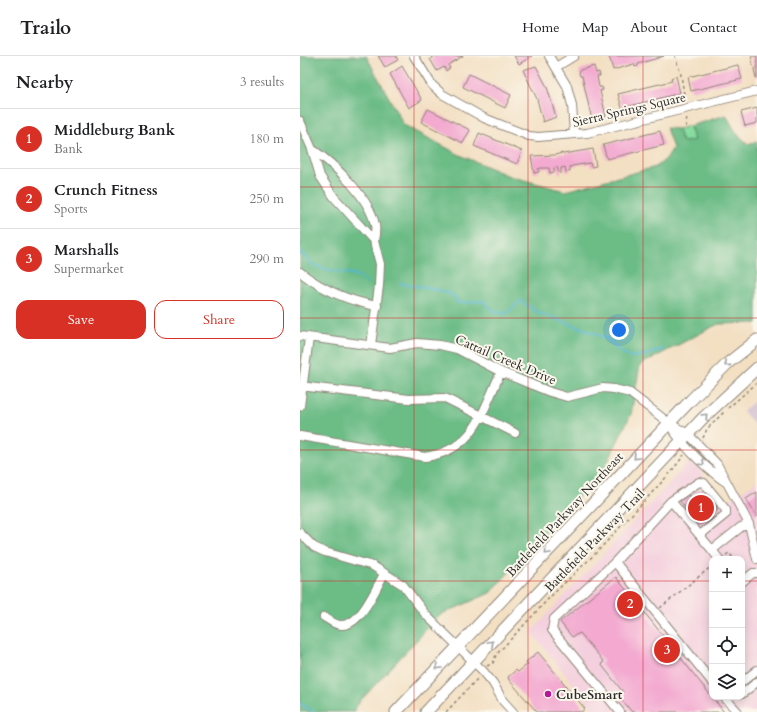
<!DOCTYPE html>
<html lang="en">
<head>
<meta charset="utf-8">
<style>
	:root { --surface:#fff; --page:#f2f2f2; --text:#202124; --muted:#757577; --line:#e0e0e0; --accent:#d93025 }
	body { margin:0; font-family:Cardo,serif; background:var(--page); color:var(--text) }
	.controls { position:absolute; right:12px; bottom:12px; display:grid; overflow:hidden; border-radius:8px; box-shadow:0 2px 10px #0003 }
	.controls button { width:36px; height:36px; display:grid; place-items:center; padding:0; border:0; border-bottom:1px solid var(--line); background:var(--surface); color:var(--text); font:20px sans-serif }
	.you { position:absolute; left:319px; top:274px; width:14px; height:14px; margin:-10px; border:3px solid #fff; border-radius:50%; background:#1a73e8; box-shadow:0 0 0 6px #1a73e833 }
	.badge { display:grid; place-items:center; width:26px; height:26px; border-radius:50%; background:var(--accent); color:#fff; font-size:13px; font-weight:700 }
	.pin { position:absolute; translate:-50% -50%; border:2px solid #fff; box-shadow:0 1px 4px #0006 }
	.list { margin:0; padding:0; list-style:none }
	h2 { display:flex; justify-content:space-between; align-items:center; height:52px; margin:0; padding:0 16px; font-size:17px }
	h2 small { font-size:13px; font-weight:400; color:var(--muted) }
	.list li { display:grid; grid-template-columns:26px 1fr auto; gap:12px; align-items:center; box-sizing:border-box; height:60px; padding:0 16px; border-top:1px solid var(--line) }
	.list b { display:block; font-size:15px; white-space:nowrap }
	.list p { margin:0; font-size:13px; white-space:nowrap; color:var(--muted) }
	.list em { font-size:13px; font-style:normal; color:var(--muted) }
	.actions { display:flex; gap:8px; padding:12px 16px }
	.actions a { flex:1; padding:9px 0; border:1px solid var(--accent); border-radius:12px; text-align:center; font-size:14px; color:var(--accent) }
	.actions .main { background:var(--accent); color:#fff }
	.icon { flex:none; width:22px; height:22px; fill:none; stroke:currentColor; stroke-width:2; stroke-linecap:round; stroke-linejoin:round }
	.map { position:relative; flex:none; width:457px; height:656px; overflow:hidden }
	header { display:flex; align-items:center; gap:24px; box-sizing:border-box; height:56px; padding:0 20px; background:var(--surface); border-bottom:1px solid var(--line) }
	header strong { font-size:19px }
	nav { display:flex; gap:22px; margin-inline-start:auto; font-size:14px }
	main { display:flex }
	aside { flex:1; background:var(--surface) }
	.map>svg:first-child { display:block }
	.built { fill:#f4cfde; fill-rule:evenodd }
	.industrial { fill:#d0bdce }
	.green { fill:#86dc9f; stroke:#588465 }
	.forest { fill:#6cbc86; stroke:#4c7458 }
	.lines { fill:none; stroke-linecap:round; stroke-linejoin:round }
	.stream { stroke:#53b6d1; stroke-width:2 }
	.building { fill:#f3a9d0 }
	.minor-casing { stroke:#8f8576; stroke-width:10 }
	.major-casing { stroke:#8f8576; stroke-width:13 }
	.path { stroke:#8f8576; stroke-width:1.5; stroke-dasharray:3 3; stroke-linecap:butt }
	.minor { stroke:#fff; stroke-width:8 }
	.major { stroke:#fff; stroke-width:11 }
	.oneway { stroke:#a0a0a0 }
	.grid { fill:none; stroke:#d62828; stroke-width:1; stroke-opacity:0.55 }
	.poi-dot { fill:#b5179e; stroke:#fbf7ec; stroke-width:1.5 }
	.labels { text-anchor:middle; stroke-width:4; stroke-linejoin:round; paint-order:stroke }
	.street-label { font-size:13px; fill:#2b2b2b; stroke:#fbf7ec }
	.poi-label { font-size:13px; font-weight:bold; fill:#2b2b2b; stroke:#fbf7ec; text-anchor:start }
</style>
</head>
<body>
<header>
<strong>Trailo</strong>
<nav><a>Home</a><a>Map</a><a>About</a><a>Contact</a></nav>
</header>
<main>
<aside>
<h2>Nearby<small>3 results</small></h2>
<ul class="list">
<li><span class="badge">1</span><div><b>Middleburg Bank</b><p>Bank</p></div><em>180 m</em></li>
<li><span class="badge">2</span><div><b>Crunch Fitness</b><p>Sports</p></div><em>250 m</em></li>
<li><span class="badge">3</span><div><b>Marshalls</b><p>Supermarket</p></div><em>290 m</em></li>
</ul>
<div class="actions"><a class="main">Save</a><a>Share</a></div>
</aside>
<div class="map">
<svg width="457" height="656" viewBox="0 0 457 656">
	<rect width="100%" height="100%" fill="#fbf7ec"/>
	<filter id="ink" filterUnits="userSpaceOnUse"><feTurbulence type="fractalNoise" baseFrequency=".025" numOctaves="2"/><feDisplacementMap in="SourceGraphic" scale="8" xChannelSelector="R" yChannelSelector="G"/><feConvolveMatrix kernelMatrix="1 2 1 2 8 2 1 2 1" color-interpolation-filters="sRGB"/></filter>
	<filter id="wash" filterUnits="userSpaceOnUse"><feTurbulence type="fractalNoise" baseFrequency=".012" numOctaves="4" result="noise"/><feDisplacementMap in="SourceGraphic" scale="16" xChannelSelector="R" yChannelSelector="G"/><feGaussianBlur stdDeviation="0.9" result="paint"/><feColorMatrix in="noise" values="0 0 0 0 0 0 0 0 0 0 0 0 0 0 0 0 0 1.4 0 .05"/><feComposite in="paint" operator="in"/></filter>
	<g filter="url(#wash)">
		<rect width="100%" height="100%" fill="#f3dfc2"/>
		<path class="built" d="M391,404l35,42 31,-21v231h-161l-65,-80zM412,503h30v138h-30z"/>
		<path class="industrial" d="M457,343v29l-14,-17z"/>
		<path class="green" d="M390,70l4,14 -9,2 -4,-2 -3,-11z"/>
		<path class="forest" d="M0,0h66l38,69 56,30 49,21 56,15 91,-24 10,-8 7,-11 -7,-20 12,1 3,11 4,2 9,-2 -4,-14 36,-11 11,19 11,10 9,-3v182l-39,1 -78,41 -9,49 -26,53 -115,126 -50,22 -80,86 -7,11h-53z"/>
		<g class="lines">
			<path class="stream" d="M0,196l13,13 16,5 28,5 10,8
				M100,227l42,8 11,4 5,8 25,-2 11,10 11,3 16,-13 16,11 60,22 13,7 9,10 12,6 15,-2 17,-6
				M0,647l14,9"/>
		</g>
		<g id="blocks">
			<path class="building" d="M78,0h18l2,4 -13,7z
				M135,0h28l-15,9 2,3 -4,3 -2,-4 -7,4 -7,-12z
				M214,0h18l-13,8z
				M309,0h55l-26,8v2l-3,1 -1,-3 -21,6z
				M451,0h6v22h-1z
				M438,9l4,14 -51,12 -3,-14z
				M102,10l20,34 -13,8 -19,-34z
				M236,10l11,21 9,30 -13,5 -6,-23 -14,-29z
				M294,10l2,7 3,-1 1,4h-3l2,11h3l1,3 -3,1 6,25 -14,4 -10,-44h-2l-1,-2 1,-4z
				M169,18l42,21 -6,13 -42,-21z
				M376,20l4,17 -58,15 -4,-14 54,-13 -1,-3z
				M457,52v15l-12,3 -4,-14z
				M128,53l42,21 -7,13 -42,-21z
				M360,75l4,14 -57,14 -4,-14z
				M179,77l43,18 -5,13 -43,-18z
				M293,93l3,17 -5,1 -1,-4 -18,3 -2,1v4l-4,1 -1,-5 -4,1v5h-2l-2,-6 -3,1v4l-4,1 -1,-5h-8l-3,1 1,3 -5,1 -3,-17 24,-1 7,-2 1,1z
				M457,436v25l-11,-18z
				M404,438l3,3 2,-1 9,14 -7,5 2,2 -6,5 -1,-2 -6,4 -3,-3 -1,1 -16,-21 8,-6 6,8z
				M316,521l108,135h-92l-13,-16 4,-4 -22,-28 3,-2 -24,-29 -8,4 -12,-15z
				M238,596l47,57 -4,3h-44l-28,-32 -1,-3 8,-7 2,2 10,-8 -2,-2z"/>
		</g>
	</g>
	<g filter="url(#ink)">
		<use href="#blocks" fill-opacity="0" stroke="#8f8576" stroke-width="1"/>
		<g class="lines">
			<defs>
				<path id="minor" d="M114,0l18,29 10,9 42,24 45,18 9,1 49,-4 170,-42
					M249,0l18,30 5,19 2,29
					M256,11l18,-11
					M0,65l12,28 8,27 14,21 40,44 6,23 -1,22 -8,59
					M12,93c22,15 58,49 63,76 1,5 0,11 -1,16
					M0,216c23,18 48,29 77,34
					M0,280l90,12 27,-5 23,2 17,4 44,23 49,20 17,5 36,-9 11,1 16,4 39,30 19,11 29,30 32,60 8,35
					M0,330l109,13 36,-1 70,35
					M0,350l9,-68
					M369,368c15,23 33,41 55,57
					M0,380l125,21c50,-7 57,-45 76,-85
					M371,445l28,-19 5,1 22,27v4l-26,21
					M0,477l14,14 11,5 48,14 30,19 23,30 57,56 10,12 10,18 10,11
					M412,494l7,9
					M315,506l97,120
					M442,526l11,-9h4
					M24,561c6,3 10,8 17,8 19,2 35,-37 43,-51
					M442,626l15,-12
					M442,638l15,-12
					M424,641l14,15
					M320,656l-68,-82 2,-11 61,-57 56,-61 41,49 29,-23 8,-3"/>
				<path id="major" d="M96,656l295,-312 37,-37 29,-23
					M126,656l277,-294 54,-50"/>
			</defs>
			<use href="#minor" class="minor-casing"/>
			<use href="#major" class="major-casing"/>
			<path class="path" d="M375,0l6,19 4,26
				M386,71l1,-12
				M428,352l29,-25
				M403,382l4,-9 17,-17
				M426,499l3,-2 5,6
				M360,552l52,-42
				M187,610l6,-3 3,-8 56,-60 44,-42 76,-82 12,-16
				M146,656l33,-35"/>
			<use href="#minor" class="minor"/>
			<use href="#major" class="major"/>
		</g>
		<defs><path id="oneway-chevron" d="M-2-3.5L2.5 0L-2 3.5" fill="none" stroke-width="1.6" stroke-linecap="round" stroke-linejoin="round"/></defs>
		<g class="oneway">
			<use href="#oneway-chevron" transform="translate(427 308) rotate(139)"/>
			<use href="#oneway-chevron" transform="translate(405 360) rotate(-46)"/>
			<use href="#oneway-chevron" transform="translate(336 401) rotate(133)"/>
			<use href="#oneway-chevron" transform="translate(402 407) rotate(43)"/>
			<use href="#oneway-chevron" transform="translate(247 496) rotate(133)"/>
			<use href="#oneway-chevron" transform="translate(191 587) rotate(-47)"/>
			<use href="#oneway-chevron" transform="translate(138 611) rotate(133)"/>
		</g>
	</g>
	<path class="grid" d="M114,0v656M228,0v656M343,0v656M0,131h457M0,262h457M0,394h457M0,525h412M442,525h15"/>
	<circle class="poi-dot" cx="248" cy="638" r="4"/>
	<g class="labels">
		<g class="street-label">
			<text transform="translate(329 53) rotate(-13)" y="5">Sierra Springs Square</text>
			<text transform="translate(206 303) rotate(23)" y="5">Cattail Creek Drive</text>
			<text transform="translate(264 458) rotate(-47)" y="5">Battlefield Parkway Northeast</text>
			<text transform="translate(294 484) rotate(-46)" y="5">Battlefield Parkway Trail</text>
		</g>
		<g class="poi-label">
			<text x="256" y="643">CubeSmart</text>
		</g>
	</g>
</svg>
<div class="controls">
<button>+</button>
<button>−</button>
<button><svg class="icon" aria-label="locate" viewBox="0 0 24 24"><circle cx="12" cy="12" r="6"/><path d="M12 2v4M12 18v4M2 12h4M18 12h4"/></svg></button>
<button><svg class="icon" aria-label="layers" viewBox="0 0 24 24"><path d="M12 4l9 5-9 5-9-5zM3 14l9 5 9-5"/></svg></button>
</div>
<div class="you"></div>
<div class="pin badge" style="left:401px;top:452px">1</div>
<div class="pin badge" style="left:330px;top:548px">2</div>
<div class="pin badge" style="left:367px;top:594px">3</div>
</div>
</main>
</body>
</html>
